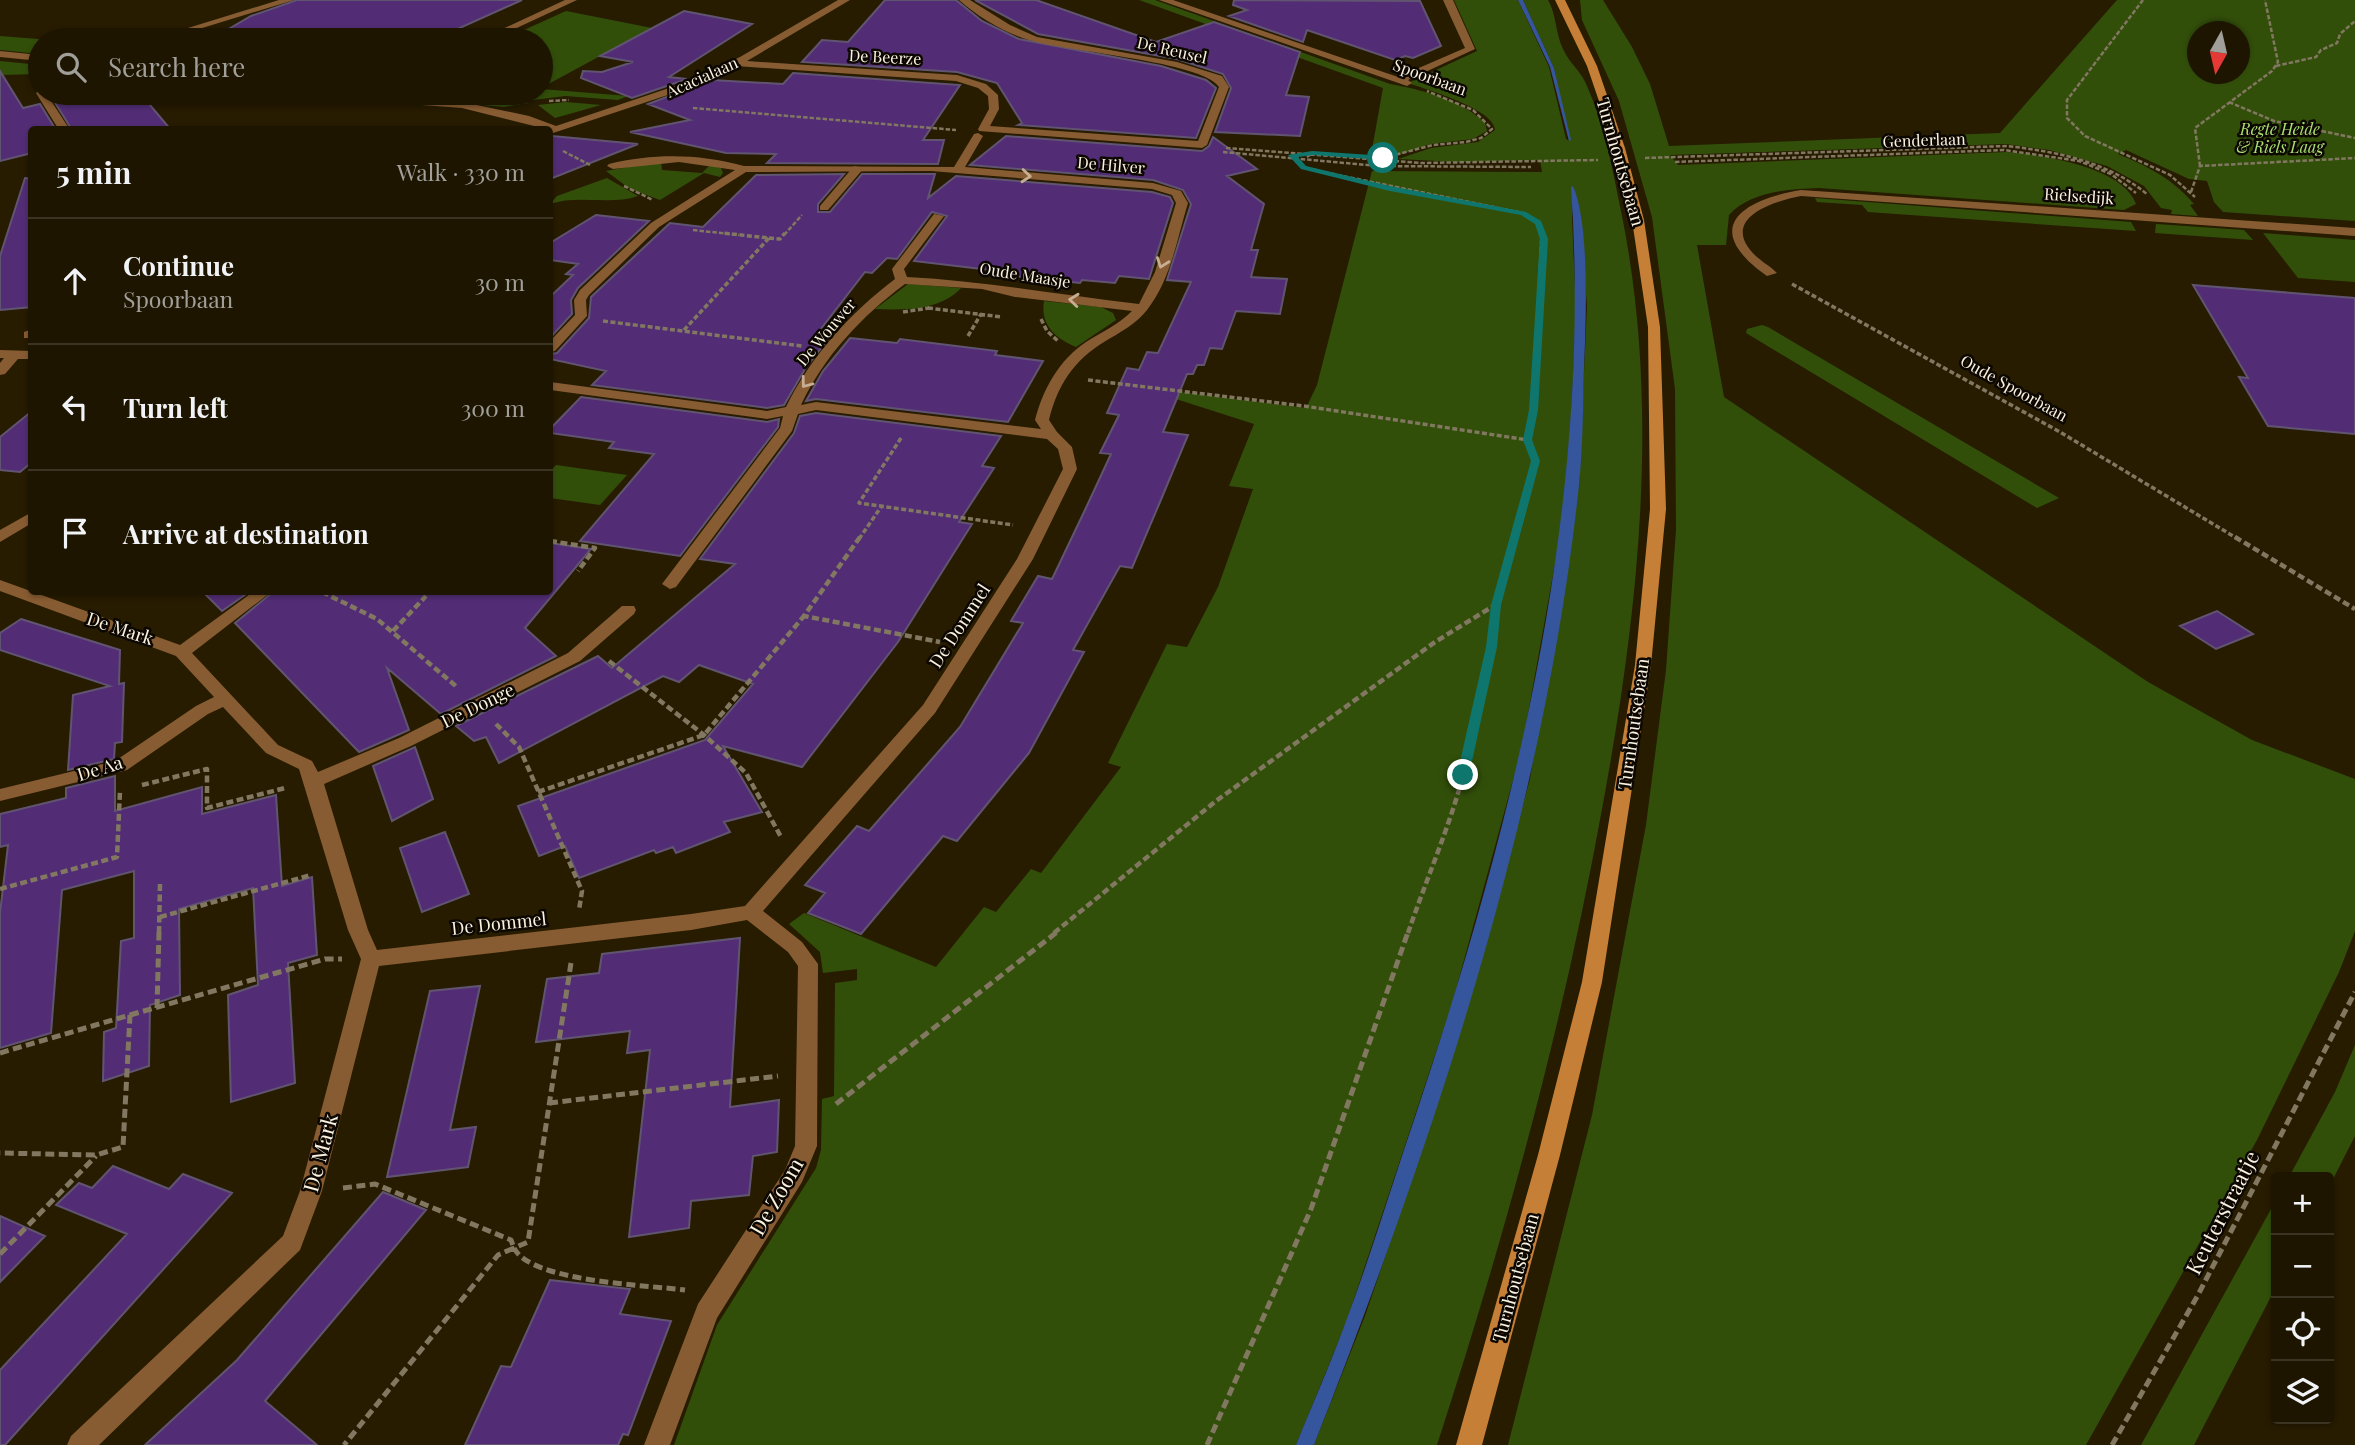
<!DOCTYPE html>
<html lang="en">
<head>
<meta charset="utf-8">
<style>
	:root { --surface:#1d1500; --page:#251e0a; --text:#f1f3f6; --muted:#a09f99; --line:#3b3422 }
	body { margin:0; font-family:"Playfair Display",serif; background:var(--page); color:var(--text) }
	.controls { position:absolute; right:21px; bottom:21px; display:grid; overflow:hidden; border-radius:7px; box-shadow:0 2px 5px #0004 }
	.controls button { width:63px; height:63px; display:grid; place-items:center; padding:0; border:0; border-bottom:2px solid var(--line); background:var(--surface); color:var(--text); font:35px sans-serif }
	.compass { position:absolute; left:2187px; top:21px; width:63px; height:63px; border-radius:50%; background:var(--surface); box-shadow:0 2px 5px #0004; rotate:188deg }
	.stop { position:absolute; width:21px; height:21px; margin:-16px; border:5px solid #0f766e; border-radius:50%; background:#fff }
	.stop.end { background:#0f766e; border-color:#fff; box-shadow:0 2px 7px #0008 }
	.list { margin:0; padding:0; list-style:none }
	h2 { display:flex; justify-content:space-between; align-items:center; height:91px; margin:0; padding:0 28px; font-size:30px }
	h2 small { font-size:23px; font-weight:400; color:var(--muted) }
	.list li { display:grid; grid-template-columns:46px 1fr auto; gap:21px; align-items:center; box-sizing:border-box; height:126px; padding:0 28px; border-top:2px solid var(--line) }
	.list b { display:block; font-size:26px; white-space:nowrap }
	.list p { margin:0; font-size:23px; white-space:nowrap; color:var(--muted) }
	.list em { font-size:23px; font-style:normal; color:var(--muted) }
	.icon { flex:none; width:38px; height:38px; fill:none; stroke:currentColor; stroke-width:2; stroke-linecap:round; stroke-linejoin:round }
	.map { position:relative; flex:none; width:2355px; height:1445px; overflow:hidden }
	.search { position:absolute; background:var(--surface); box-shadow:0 2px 5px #0004; left:28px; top:28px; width:525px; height:77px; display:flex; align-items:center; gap:18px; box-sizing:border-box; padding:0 24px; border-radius:38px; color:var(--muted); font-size:26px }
	.panel { position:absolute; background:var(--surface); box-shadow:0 2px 5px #0004; left:28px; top:126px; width:525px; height:469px; border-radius:7px }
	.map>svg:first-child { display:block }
	.green { fill:#324f0a; fill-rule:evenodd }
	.water { fill:#35559c }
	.building { fill:#522d75; stroke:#615471; stroke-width:2 }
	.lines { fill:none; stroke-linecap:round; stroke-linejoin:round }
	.path-far3 { stroke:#827861; stroke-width:2.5; stroke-dasharray:4.5 2; stroke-linecap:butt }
	.path-far2 { stroke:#827861; stroke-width:3.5; stroke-dasharray:5 2.5; stroke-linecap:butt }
	.path-far1 { stroke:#827861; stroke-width:4.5; stroke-dasharray:7 3.5; stroke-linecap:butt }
	.path { stroke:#827861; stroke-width:5; stroke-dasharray:9 4.5; stroke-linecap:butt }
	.service { fill:#885c32; fill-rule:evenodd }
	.minor { fill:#885c32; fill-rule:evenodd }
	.secondary { fill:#c67f37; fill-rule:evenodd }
	.oneway { stroke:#c7ae92 }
	.route { fill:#0f766e }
	.labels { text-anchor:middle; stroke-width:5; stroke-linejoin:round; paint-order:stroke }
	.far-street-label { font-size:16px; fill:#faf2e1; stroke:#0c0701 }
	.far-park-label { font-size:16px; font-style:italic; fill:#aae072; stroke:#0c0701 }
	.street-label { font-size:18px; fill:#faf2e1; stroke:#0c0701 }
	.near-street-label { font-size:21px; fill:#faf2e1; stroke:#0c0701 }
</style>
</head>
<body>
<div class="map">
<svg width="2355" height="1445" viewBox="0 0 2355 1445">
	<rect width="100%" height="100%" fill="#271c00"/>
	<path class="green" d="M1139,0h16l235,84c30,5 72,16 95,39l2,8 -14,8 -43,5 -31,11h-28l12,-67z
		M1454,0h64l31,67 17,72 3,2 -15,-73 -31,-68h25c9,16 7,32 15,49 6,14 19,23 24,37 18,40 26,86 35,130 39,194 16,400 -20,593 -39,216 -97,427 -165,636h-123l51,-129 73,-214 34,-112 58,-211 49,-295 8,-178 -6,-80 -8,-40 -1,32 4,95 -6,129 -7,77 -41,228 -70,257 -106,319 -50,122h-622l43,-120 99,-157 5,-18 1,-51 12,-3 1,-113 22,-3v-11l-34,4 -3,-21 -31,-28 15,-11 132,54 48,-60 12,5 35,-43 10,4 80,-106 -13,-4 59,-119 20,3 31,-60 35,-98 -24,-3 25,-62 -100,-32 1,-3 151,19 11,-23 55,-214 170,1 -2,-12 -82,2 -60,-3 33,-11 47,-6 17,-12c-1,-21 -67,-40 -87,-47l69,-32z
		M1580,0h23l29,47 18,37 19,62 331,-13 117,-133h238v221l-132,-9 -9,-10 -7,-21 -18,-2 -63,-29 -8,4c31,13 55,25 76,50l-4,1 8,11 -27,-2 1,-4 -11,-2 -17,-22 -37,-20 -58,-16 -43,-6 -336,11 8,10 329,-13c34,3 116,14 129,52l-12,6 -305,-22c-29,1 -69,3 -90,27l-3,30h-29l27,152 424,285 104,58 103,39v152l-16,41 -82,168 -171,305h-578l84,-330 54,-290 20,-155 10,-140 -1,-141 -23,-172 -33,-116 -37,-81zM2198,32h42v42h-42z
		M566,11l86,17 -111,60v-48h-39z
		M0,36l51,4h-11v14l-40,-4z
		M0,61l40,4v9l-40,1z
		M541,89l87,7 -10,4 -53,-4 -32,4 -5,-4 -18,-3h31z
		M353,93l156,2 20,8 -25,4z
		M566,102l35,3 -46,13 -17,-13z
		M661,161l1,9 40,3 8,-8 11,3 2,5 -3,4 -16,-4 -44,27 -30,-11 -24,-18z
		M607,178l31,18c-29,10 -59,-2 -88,8l7,-8z
		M1815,198l316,24 5,9 -268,-19 -6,-7 -45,-3z
		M2156,224l88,6 9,10 -98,-7z
		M2263,233l92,7v42l-57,-4z
		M908,284l53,4c-21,23 -57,22 -86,21z
		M1044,301l57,6 12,6 3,7 -40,27c-21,-9 -36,-22 -32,-46z
		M1762,325l6,2 291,171 -22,10 -291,-175 1,-4z
		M556,465l71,10 -27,30 -50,-7v-27z
		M2355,1045v91l-26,51v-10h-40l46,-85z
		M2276,1200v87l-82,158h-53z"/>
	<path class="water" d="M1518,0h5l31,68 17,72 -2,1 -19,-74z
		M1573,186c17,38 13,138 11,182 -1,38 -1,78 -5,117 -34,325 -146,658 -265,960h-18c16,-40 34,-80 49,-121 26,-69 47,-140 71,-210 100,-299 177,-610 155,-927z"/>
	<path class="building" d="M297,0h225l-89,40h-223l41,-24z
		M885,0h71l26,21 37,18 142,27 45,14 10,8 -20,50 -178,-13 4,-2 -25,-40 -40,-11 -155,-10 20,-22 26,2z
		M975,0h61l120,42 58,-20 86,30 -14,43 23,2 -9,39 -85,-4 16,-44 -8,-14 -46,-15 -139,-25z
		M1234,0l186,1 21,45 -28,12 -8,-2 -10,4 -88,-30 -4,12 -74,-26 18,-6 -14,-5z
		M684,11l68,13 -83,53 18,2 -55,19 -51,-20 2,-7 19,1 31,-10 -33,-6z
		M0,71l23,37 17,-4 16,26h-24v23l-32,8z
		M793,73l167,12 -37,55h21l-6,24 -171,-1 9,-9 -50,-1 -96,-21 60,-12 -42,-16 64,-24 71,4z
		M91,93h49l31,37h-99l-18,-29z
		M550,136h2l86,8 -88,35z
		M1006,136l196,15 7,-5 4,-9 44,32 -30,7 37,28 -13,46h7l-7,27 36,2 -7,35 -44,-3 -14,38 -12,-1 -6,17h-7l-4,9h-6l-24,58 25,3 -28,67 -28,66 -12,-2 -47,84 11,2 -55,101 -72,88 -14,-5 -82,98 -53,-21 17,-20 -20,-8 52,-59 12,5 91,-104 63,-104 -12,-2 27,-45 14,3 32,-67 27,-58 -11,-1 19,-38 -12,-2 20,-45 12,2 8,-18 11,1 33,-71 -24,-2 24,-76 -8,-14 -30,-10 -183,-15z
		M844,174l-26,30v8h12l32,-38h73l-7,24 28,-22 196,16 18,5 3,6 -24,76 -30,-3 -4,7 -33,-3 -2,3 -75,-8 2,-3 -93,-11 33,-45 -15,-4 -35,47 -10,-1 -15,15 -7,-1 -48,62 14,1 -26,34 -21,36 -17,3 -175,-23 14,-14 -56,-12v-5l7,-1 32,-35 2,-21 79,-74 33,4 53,-52z
		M25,178l7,1v128l-32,3v-54z
		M596,215l53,6 -71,67 -7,12 1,14 -22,24v-41l23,-22 -7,-1 12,-10 -28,-4v-17z
		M2193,285l162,13v136l-87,-8 -29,-49 9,1z
		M850,338l47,5 3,-4 97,12 -2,4 48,6 -35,61 -192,-23 -10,2 17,-30z
		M581,397l186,25 12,-3 -1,8 -98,129 -100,-15 74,-87 -45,-6 5,-6 -64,-9v-4z
		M32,411v51l-12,10 -20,-2v-33z
		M816,413l185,23 -19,30 12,2 -35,54 13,2 -74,118 -96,125 -79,-21 39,66 -38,10 6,10 -54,21 -3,-6 -17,6 -2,-3 -75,28 -14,-32 -26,10 -21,-50 187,-66 48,-56 -54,-19 -20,17 -16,-6 -164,87 -13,-26 -12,4 -18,-15 142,-70 14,12 123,-104 -35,-5 94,-126 6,-17z
		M550,543l41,6 -66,79 31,28 -115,58 -54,-46 22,62 -50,22 -124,-129 38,-31h277z
		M203,592h46l-27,19z
		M2217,611l36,23 -37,15 -36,-23z
		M21,619l99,31 -1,34 5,-1 -2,59 -7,1 -1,16 -46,11 5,-75 37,-9 -110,-36v-17z
		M415,747l18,52 -41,22 -19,-55z
		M115,776v35l87,-24v27l74,-19 6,91 30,-9 5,78 -29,8 7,120 -64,19 -3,-107 30,-10 -5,-97 -74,21 1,86 -30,10 -1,61 -46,15 1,-49 12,-4 5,-87 13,-3v-67l-72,19 -11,143 -51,15v-135l8,-68 -8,2v-33l66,-16v-10z
		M445,832l24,62 -47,18 -22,-64z
		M740,938l-10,169 49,-7 -2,52 -24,4 -4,39 -58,6 -2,27 -60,9 21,-187 -23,3 3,-22 -94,11 11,-63 52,-6 3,-19z
		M480,986l-30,144 26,-3 -8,40 -81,10 43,-186z
		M113,1166l56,23 14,-15 49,19 -227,252h-5v-75l127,-136 -71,-29 23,-22 13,5z
		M383,1192l43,18 -161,191 52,44h-172l92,-85z
		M0,1216l45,20 -45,46z
		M550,1280l80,9 -10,25 51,7 -43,114 -5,-1 -5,11h-153l36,-79 10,1z"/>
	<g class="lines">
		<path class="path-far3" d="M2143,0l-76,100v18l18,18 85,39 25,22
			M2276,66l40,-9 5,-7 16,-7 3,-9 15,-13
			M549,101l20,-1
			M2229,102l45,19 81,17
			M693,108l263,22
			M1226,148l195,15 177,-3
			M563,151l27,14
			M1223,152l155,14 153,1
			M1292,155l12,13 219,45 16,10 4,12
			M1307,157l5,-4 71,5 50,-13 33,-3 15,-4 11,-9 -19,-19 -46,-19
			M1645,158l362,-12c51,6 99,15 140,48
			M1675,162l329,-12 75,11 32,13 25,19
			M2200,166l-5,-38 77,-57 6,-9 -13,-62
			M624,186l29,14
			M2191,192l9,-26 155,-8
			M693,230l46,5
			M784,235l18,-20"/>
		<path class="path-far2" d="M769,238l11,1 5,-6
			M1792,284l268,148 178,107
			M928,308l74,9
			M903,312l26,-4
			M1041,319l6,12 12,11
			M603,321l199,25
			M684,330l85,-92 -47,-5
			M968,336l13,-22
			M1088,380l216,26 224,34
			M901,438l-42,65 154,22
			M859,539l22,-32
			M1514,539l22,-78 -8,-21 5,-30 9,-177"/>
		<path class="path-far1" d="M860,537l-56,79 136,26
			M2235,537l120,72
			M550,541l45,7 -17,23
			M322,592l55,27 80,68
			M393,631l33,-35
			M609,661l95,74 42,38 35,64
			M496,724l23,23 63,144 -3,19
			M142,785l65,-16v39l78,-20
			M538,792l166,-57 100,-119
			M0,889l117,-32 3,-66
			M160,917l151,-42
			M159,933l1,-49
			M1054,933l162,-132 219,-159 60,-37
			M1408,933c18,-53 42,-107 56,-161 19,-78 29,-158 51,-235"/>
		<path class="path" d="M571,963l-43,279 -14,6c17,34 133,37 171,42
			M157,1008l2,-76
			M130,1015l195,-56h17
			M0,1053l130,-38 -7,132 -27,8 -96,-2
			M549,1103l229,-27
			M836,1104l221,-172
			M343,1188l32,-4 136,56 3,8 -16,7 -154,190
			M0,1254l96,-98
			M1207,1445l104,-236 97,-277
			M2112,1445l86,-150 157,-303"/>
		<path class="service" d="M854,166l10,2 -36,42h-8v-4z"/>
		<path class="minor" d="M279,0h15l-131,40h-14z
			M565,0h12l-86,40h-12z
			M838,0h12l-103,61 210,14 29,9 12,11 1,14 -9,17 208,15 21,-54c-17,-26 -153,-35 -190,-47 -24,-7 -51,-23 -70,-40h11l40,25 27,12 140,25 45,14 7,11 -22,58 -5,3 -223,-17 -1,-2 11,-20 -1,-13 -10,-8 -22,-7 -220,-15 -44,21 -142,47v-4l-88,-22 -161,-12 -5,-3 69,1 97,8 67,14 27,10 128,-43 56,-26z
			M1159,0h14l225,77 67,-29 -22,-48h10l22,49 -67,31 4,3 -5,3z
			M0,51l40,4v6l-40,-4z
			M40,90v3h6l24,37h-11l-23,-37z
			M978,133l5,3 -18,31 188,16 28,8 7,12c-11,36 -17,76 -41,107 -11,14 -28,23 -43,32 -30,18 -47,44 -55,78l8,12 15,15 5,22 -44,90 -98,154 -172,198 39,31 16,22 -1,182 -15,36 -85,136 -47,127h-26l54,-141 87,-134 10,-24 3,-180 -10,-14 -41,-32 -56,10 -312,36 -57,225 -22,59 -201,195h-32l4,-9 212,-200 17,-45 61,-232 -13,-29 -49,-161 -33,-16 -43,-46 -15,7 -81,56 -127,31v-12l115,-28 81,-55 18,-9 -38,-41 -176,-65v-11l180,65 73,-53h18l-79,61 86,92 34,16 6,11 81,-34 169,-85 54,-47h12l2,4 -2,4 -54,47 -169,85 -87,38 44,146 9,20 314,-36 54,-8 178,-201 94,-146 46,-90 -5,-20 -11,-10 -231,-29 -18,4 -6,17 -116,156 -6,2 -8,-5 118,-156 3,-12 -16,3 -217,-29v-8l217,29 19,-4c25,-51 64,-94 109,-128l-3,-10 42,-55 10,2 -40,53 3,8c78,4 154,18 232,27l16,-32 21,-69 -4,-8 -20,-6 -221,-18 -185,1 -87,55 -70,68 -3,5 1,16 -32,35 -5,1v-11l25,-26 -1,-15 6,-10 71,-67 84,-53 -56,-8 -66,7 -6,-3 2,-2c46,-11 90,-10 135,2l210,1 20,-33zM905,284l77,5 33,8 117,14c-13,13 -30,21 -46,31 -27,18 -43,47 -51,78l6,9 -225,-27 -15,3c23,-49 61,-89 104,-121z
			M1801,190l554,38v8l-554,-40c-22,4 -75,19 -53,51 8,12 20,17 29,26l-10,3c-67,-47 -27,-76 34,-86z
			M32,329v9h-8v-6z
			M0,350l32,1v8h-14l-13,15 -5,1v-12l4,-5h-4z
			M32,512v11l-32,19v-12z"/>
		<path class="secondary" d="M1555,0h10l32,66 28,82 19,72 16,107 6,182 -15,156 -49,317 -42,173 -78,290h-26l82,-290 44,-173 53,-317 15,-156 -2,-182 -16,-107 -17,-72 -28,-82z"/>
	</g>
	<defs><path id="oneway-chevron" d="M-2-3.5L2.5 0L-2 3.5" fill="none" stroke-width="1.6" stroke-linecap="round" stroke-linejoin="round" transform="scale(1.75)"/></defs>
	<g class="oneway">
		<use href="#oneway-chevron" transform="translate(1026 176) rotate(5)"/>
		<use href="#oneway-chevron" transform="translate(1162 263) rotate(110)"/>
		<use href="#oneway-chevron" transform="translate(1074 300) rotate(-174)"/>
		<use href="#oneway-chevron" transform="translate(806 383) rotate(127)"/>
	</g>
	<path class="route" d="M1312,151l74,5 -3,4 -70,-5 -15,2 8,9 84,20 136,26 15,9 7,18 -10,171 -6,30 8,21 -39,144 -4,42 -28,128 -6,4 -6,-4 29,-128 5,-42 40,-144 -8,-21 6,-30 11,-171 -5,-15 -14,-9 -131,-24 -89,-22 -13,-14z"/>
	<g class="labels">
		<g class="far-street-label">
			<text transform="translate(1172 50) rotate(13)" y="6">De Reusel</text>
			<text transform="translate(885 57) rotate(3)" y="6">De Beerze</text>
			<text transform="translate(702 77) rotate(-24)" y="6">Acacialaan</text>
			<text transform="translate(1430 77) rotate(20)" y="6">Spoorbaan</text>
			<text transform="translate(1924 140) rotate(-2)" y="6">Genderlaan</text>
			<text transform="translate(1111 165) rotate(5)" y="6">De Hilver</text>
			<text transform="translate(2079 196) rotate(4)" y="6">Rielsedijk</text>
			<text transform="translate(1025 275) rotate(9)" y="6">Oude Maasje</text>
			<text transform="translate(826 332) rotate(-50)" y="6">De Wouwer</text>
			<text transform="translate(2014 388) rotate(29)" y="6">Oude Spoorbaan</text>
		</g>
		<g class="far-park-label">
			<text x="2280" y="135">Regte Heide<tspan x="2280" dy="18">&amp; Riels Laag</tspan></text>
		</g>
		<g class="street-label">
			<text transform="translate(1620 162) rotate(74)" y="6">Turnhoutsebaan</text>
			<text transform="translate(960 626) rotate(-57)" y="6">De Dommel</text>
			<text transform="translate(120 629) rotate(18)" y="6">De Mark</text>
			<text transform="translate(478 706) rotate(-26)" y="6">De Donge</text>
			<text transform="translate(1634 724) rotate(-82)" y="6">Turnhoutsebaan</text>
			<text transform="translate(100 769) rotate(-17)" y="6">De Aa</text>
			<text transform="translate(499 924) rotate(-6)" y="6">De Dommel</text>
			<text transform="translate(1516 1278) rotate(-75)" y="6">Turnhoutsebaan</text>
		</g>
		<g class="near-street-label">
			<text transform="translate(321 1153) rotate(-75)" y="7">De Mark</text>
			<text transform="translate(777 1197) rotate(-60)" y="7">De Zoom</text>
			<text transform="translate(2223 1213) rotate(-63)" y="7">Keuterstraatje</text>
		</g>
	</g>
</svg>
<div class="controls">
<button>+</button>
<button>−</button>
<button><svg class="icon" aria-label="locate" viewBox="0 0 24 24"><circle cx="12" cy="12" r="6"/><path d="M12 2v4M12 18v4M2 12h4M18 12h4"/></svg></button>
<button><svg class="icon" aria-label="layers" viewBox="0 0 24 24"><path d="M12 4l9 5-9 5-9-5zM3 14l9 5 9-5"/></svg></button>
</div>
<svg class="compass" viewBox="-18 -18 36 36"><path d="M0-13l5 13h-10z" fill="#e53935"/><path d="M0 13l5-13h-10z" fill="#a09f99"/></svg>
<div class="stop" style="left:1383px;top:158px"></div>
<div class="stop end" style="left:1463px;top:775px"></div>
<div class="search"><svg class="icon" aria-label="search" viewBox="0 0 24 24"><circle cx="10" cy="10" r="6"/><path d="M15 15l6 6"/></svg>Search here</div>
<section class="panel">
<h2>5 min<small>Walk · 330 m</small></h2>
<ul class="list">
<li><svg class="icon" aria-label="ahead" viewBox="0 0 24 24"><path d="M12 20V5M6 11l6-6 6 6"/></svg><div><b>Continue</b><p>Spoorbaan</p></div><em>30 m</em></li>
<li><svg class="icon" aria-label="left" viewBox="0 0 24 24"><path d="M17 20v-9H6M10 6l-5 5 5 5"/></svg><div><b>Turn left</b></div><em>300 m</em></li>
<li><svg class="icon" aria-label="arrive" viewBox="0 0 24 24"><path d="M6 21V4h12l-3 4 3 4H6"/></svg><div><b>Arrive at destination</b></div></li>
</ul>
</section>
</div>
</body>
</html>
